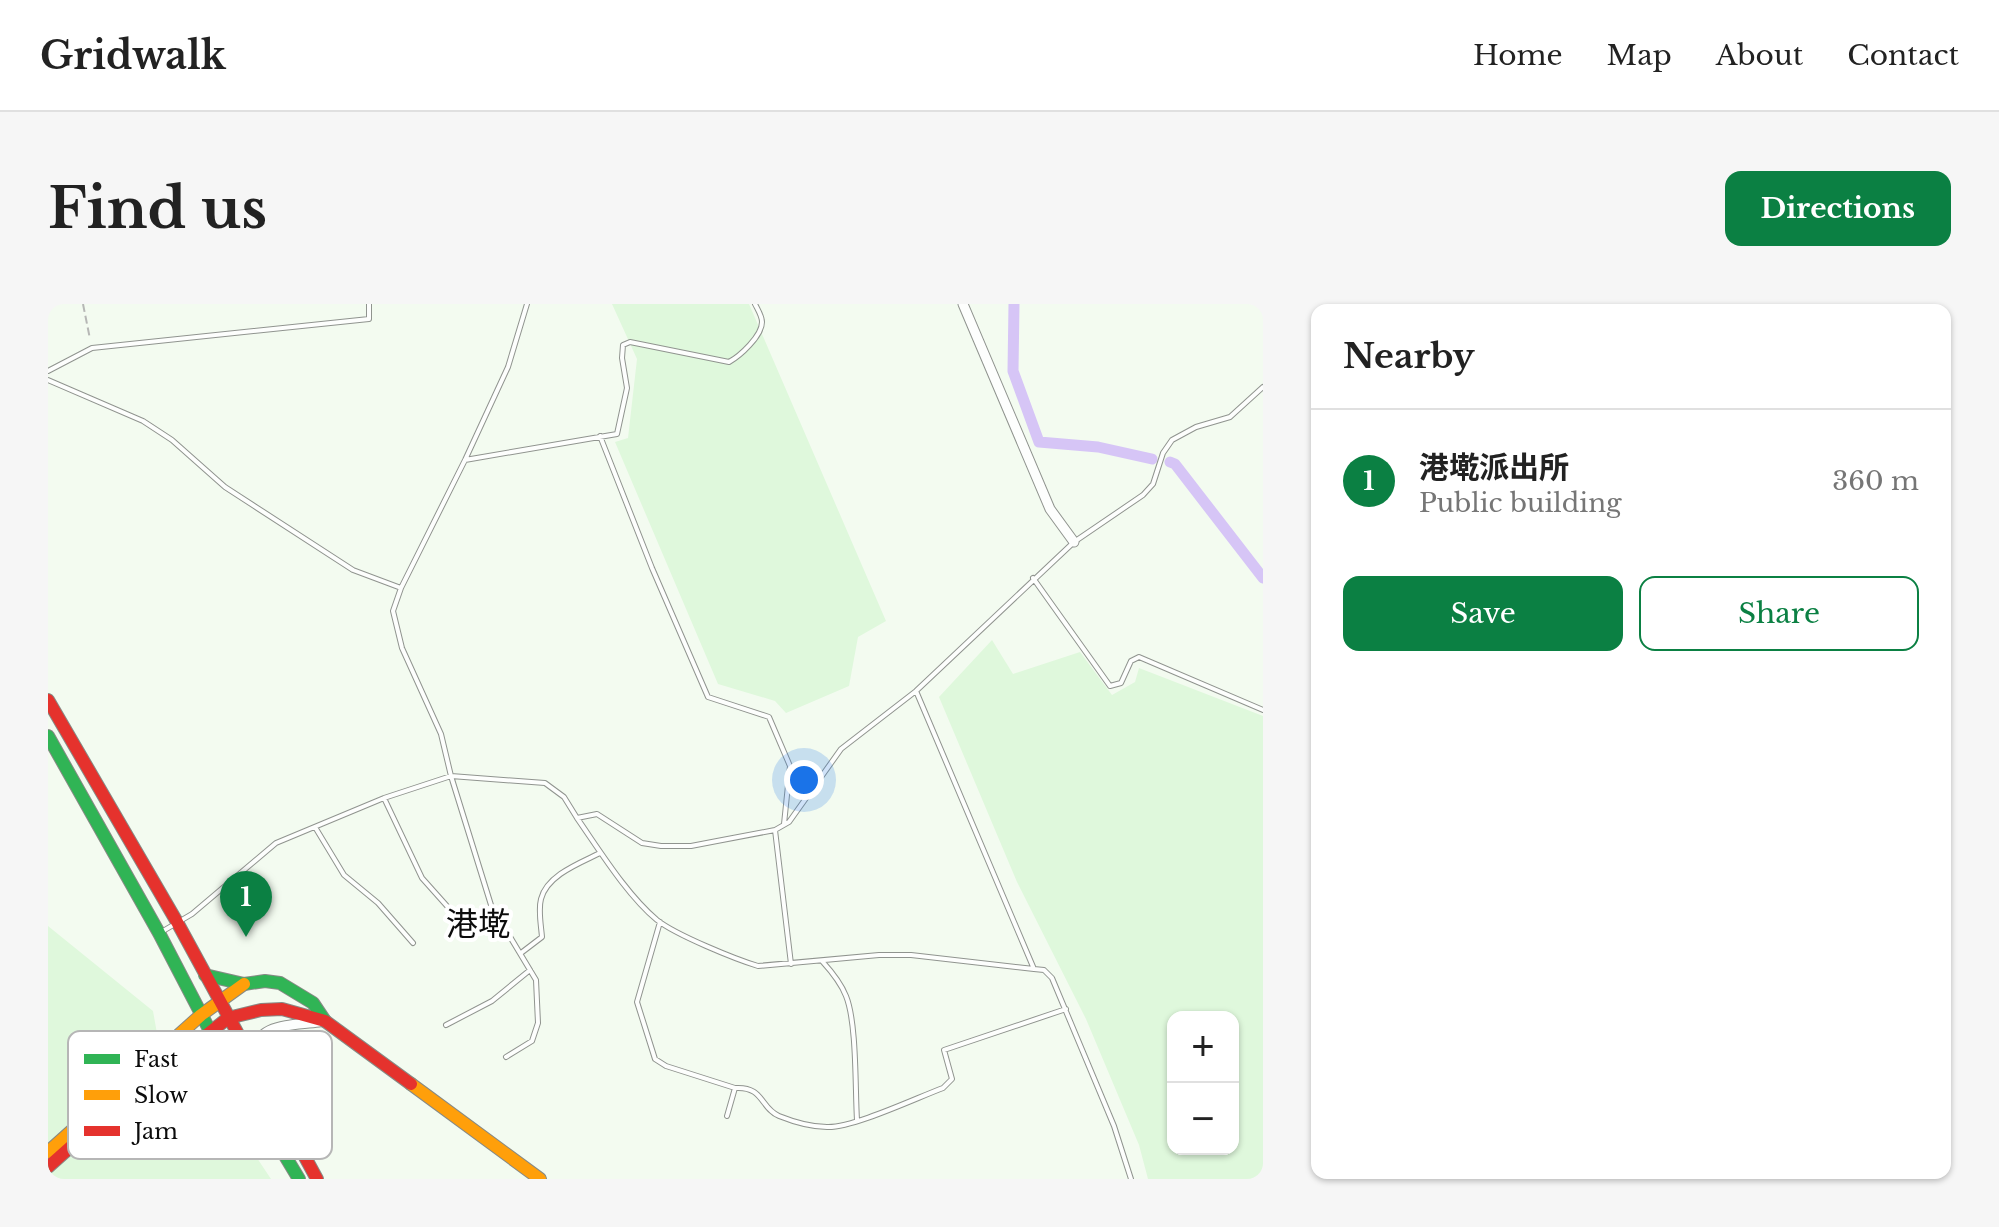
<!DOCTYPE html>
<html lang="en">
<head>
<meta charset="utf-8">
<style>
	:root { --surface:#fff; --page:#f6f6f6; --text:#222; --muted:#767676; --line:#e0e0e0; --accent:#0b8043 }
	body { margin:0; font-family:"Libre Baskerville","Noto Sans TC",serif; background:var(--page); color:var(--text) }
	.controls { position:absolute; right:24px; bottom:24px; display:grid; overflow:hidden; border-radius:16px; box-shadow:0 2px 6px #0004 }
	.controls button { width:72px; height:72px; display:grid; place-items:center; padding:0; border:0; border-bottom:2px solid var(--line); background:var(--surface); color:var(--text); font:40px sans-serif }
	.you { position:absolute; left:756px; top:476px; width:28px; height:28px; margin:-20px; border:6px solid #fff; border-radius:50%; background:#1a73e8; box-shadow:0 0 0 12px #1a73e833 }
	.badge { display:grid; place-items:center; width:52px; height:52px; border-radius:50%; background:var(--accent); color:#fff; font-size:26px; font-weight:700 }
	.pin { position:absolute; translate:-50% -66px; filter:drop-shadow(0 2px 4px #0008) }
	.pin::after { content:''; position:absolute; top:42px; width:28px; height:24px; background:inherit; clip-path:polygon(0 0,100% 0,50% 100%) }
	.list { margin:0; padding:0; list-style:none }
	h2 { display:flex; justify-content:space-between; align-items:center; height:104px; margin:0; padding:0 32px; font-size:34px }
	h2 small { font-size:26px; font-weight:400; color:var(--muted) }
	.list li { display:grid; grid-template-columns:52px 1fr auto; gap:24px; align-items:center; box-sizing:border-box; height:144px; padding:0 32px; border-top:2px solid var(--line) }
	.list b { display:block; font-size:30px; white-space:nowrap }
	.list p { margin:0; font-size:26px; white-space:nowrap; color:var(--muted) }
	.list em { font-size:26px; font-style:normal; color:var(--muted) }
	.actions { display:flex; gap:16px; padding:24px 32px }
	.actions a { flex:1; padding:18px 0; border:2px solid var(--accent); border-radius:16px; text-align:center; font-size:28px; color:var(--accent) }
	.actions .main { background:var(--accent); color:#fff }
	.map { position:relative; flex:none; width:1215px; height:875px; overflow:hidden; border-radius:16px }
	header { display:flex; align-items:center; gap:48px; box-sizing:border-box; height:112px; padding:0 40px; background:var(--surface); border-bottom:2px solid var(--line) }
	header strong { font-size:38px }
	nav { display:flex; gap:44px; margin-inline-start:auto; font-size:28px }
	.intro { display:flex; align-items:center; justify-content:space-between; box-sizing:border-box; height:192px; padding:0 48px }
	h1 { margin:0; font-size:56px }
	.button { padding:20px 36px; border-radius:16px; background:var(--accent); color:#fff; font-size:28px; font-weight:700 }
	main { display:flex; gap:48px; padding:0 48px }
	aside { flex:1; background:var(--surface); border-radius:16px; box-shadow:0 2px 6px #0004 }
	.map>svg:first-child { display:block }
	.farmland { fill:#dff8dc; fill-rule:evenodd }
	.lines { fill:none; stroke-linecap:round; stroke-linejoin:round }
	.canal { stroke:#d6c5f6; stroke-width:11 }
	.lane-casing { stroke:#90948f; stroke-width:6 }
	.street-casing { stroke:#90948f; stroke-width:11 }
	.fast-casing { stroke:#878a85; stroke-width:14 }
	.slow-casing { stroke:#878a85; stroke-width:14 }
	.jam-casing { stroke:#878a85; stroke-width:14 }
	.path { stroke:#b6b7b5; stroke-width:2; stroke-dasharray:8 4; stroke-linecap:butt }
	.lane { stroke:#fdfefd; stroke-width:4 }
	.street { stroke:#fdfefd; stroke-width:9 }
	.fast { stroke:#30b455; stroke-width:12 }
	.slow { stroke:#ff9f0a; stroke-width:12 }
	.jam { stroke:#e5322d; stroke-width:12 }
	.labels { text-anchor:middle; stroke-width:8; stroke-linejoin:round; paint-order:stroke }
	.quarter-label { font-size:32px; fill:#0c0c0c; stroke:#fff }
	.key { fill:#fff; stroke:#b6b6b6; stroke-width:2 }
	.key-label { font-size:22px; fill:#0c0c0c }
</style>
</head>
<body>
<header>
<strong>Gridwalk</strong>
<nav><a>Home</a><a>Map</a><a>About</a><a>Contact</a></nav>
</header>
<div class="intro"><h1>Find us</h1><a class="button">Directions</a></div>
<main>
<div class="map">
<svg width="1215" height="875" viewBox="0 0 1215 875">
	<rect width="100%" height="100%" fill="#f3fbf0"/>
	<path class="farmland" d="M564,0h137l137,317 -28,16 -9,49 -63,27 -11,-12 -57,-17 -103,-242 13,-4 9,-79z
		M944,336l21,34 67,-22 32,43 23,-13 4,-14 124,48v463h-115l-9,-34 -53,-126 -69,-137 -78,-185zM1125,713h60v132h-60z
		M0,622l105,85 13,73 33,-13 72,108h-223z"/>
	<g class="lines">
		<path class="canal" d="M966,0l-1,67 26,71 59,5 54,12
			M1122,158l5,2 88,114"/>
		<defs>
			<path id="lane" d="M0,67l44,-23 277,-29v-15
				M0,76l95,41 29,19 53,47 128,83 48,18
				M552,132l52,132 56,129 61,20 21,49 -6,58
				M417,156l152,-26 10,-46 -5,-30 1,-13 7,-3 99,20c11,-6 33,-26 33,-40 0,-6 -4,-12 -7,-18
				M985,274l77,108 11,-3 10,-22 8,-4 124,53
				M868,387l118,278 10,1 8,8 62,148 17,53
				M336,494l38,80 33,37
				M529,514c23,33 50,77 80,102 19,15 78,39 101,46l121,-11h32l123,14
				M267,523l29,48 34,28 35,40
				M727,526l16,134
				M612,618l-23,80 18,57 11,7 69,22 -8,28
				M115,627l29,-17 84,-71 108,-45 67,-22 94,7 19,14 13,21 20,-4 45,29 19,3h30l26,-5 58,-11 14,-8 52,-73 75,-58 158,-149 69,-47 10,-11 10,-31 9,-13 24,-13 34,-10 33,-30
				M473,649l21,-16c-1,-12 -4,-27 -1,-38 6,-24 39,-36 59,-46
				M774,657c10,11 19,22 24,35 11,27 9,93 11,124
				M398,721l46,-24 38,-31
				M458,753l26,-16 6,-18 -2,-43 -45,-75 -40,-129 -10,-42 -39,-86 -9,-37 8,-23 64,-128 43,-93 19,-63
				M687,784c29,-2 25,20 44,28 15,6 31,11 48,11 26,1 89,-29 116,-39l9,-9 -8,-29 122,-41"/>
			<path id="street" d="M915,0l87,205 24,33
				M202,755c7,-37 37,-33 69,-37
				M112,771l32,-9 38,-1"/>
			<path id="fast" d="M0,432l111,197 51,98 89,148
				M157,671l39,9 21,-3 15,2 33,20 12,18"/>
			<path id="slow" d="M363,780l129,95
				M0,848l153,-137 43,-31"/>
			<path id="jam" d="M0,396l129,222 140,257
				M0,863l64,-57 116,-92 33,-8 21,-1 43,12 86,63"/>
		</defs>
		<use href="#lane" class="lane-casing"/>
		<use href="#street" class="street-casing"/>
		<use href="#fast" class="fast-casing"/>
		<use href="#slow" class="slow-casing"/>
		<use href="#jam" class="jam-casing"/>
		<path class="path" d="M35,0l7,35"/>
		<use href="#lane" class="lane"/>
		<use href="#street" class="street"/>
		<use href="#fast" class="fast"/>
		<use href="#slow" class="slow"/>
		<use href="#jam" class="jam"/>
	</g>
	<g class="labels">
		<g class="quarter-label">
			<text x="430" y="631">港墘</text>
		</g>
	</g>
	<rect x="20" y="727" width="264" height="128" rx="12" class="key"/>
	<rect x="36" y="750" width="36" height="10" fill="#30b455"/>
	<rect x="36" y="786" width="36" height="10" fill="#ff9f0a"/>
	<rect x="36" y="822" width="36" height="10" fill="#e5322d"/>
	<g class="key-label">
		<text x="86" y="763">Fast</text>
		<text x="86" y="799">Slow</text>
		<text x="86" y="835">Jam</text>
	</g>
</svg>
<div class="controls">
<button>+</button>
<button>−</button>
</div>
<div class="you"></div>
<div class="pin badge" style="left:198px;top:633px">1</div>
</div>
<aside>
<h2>Nearby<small></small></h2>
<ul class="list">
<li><span class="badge">1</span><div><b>港墘派出所</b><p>Public building</p></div><em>360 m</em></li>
</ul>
<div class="actions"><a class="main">Save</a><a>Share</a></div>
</aside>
</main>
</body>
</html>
